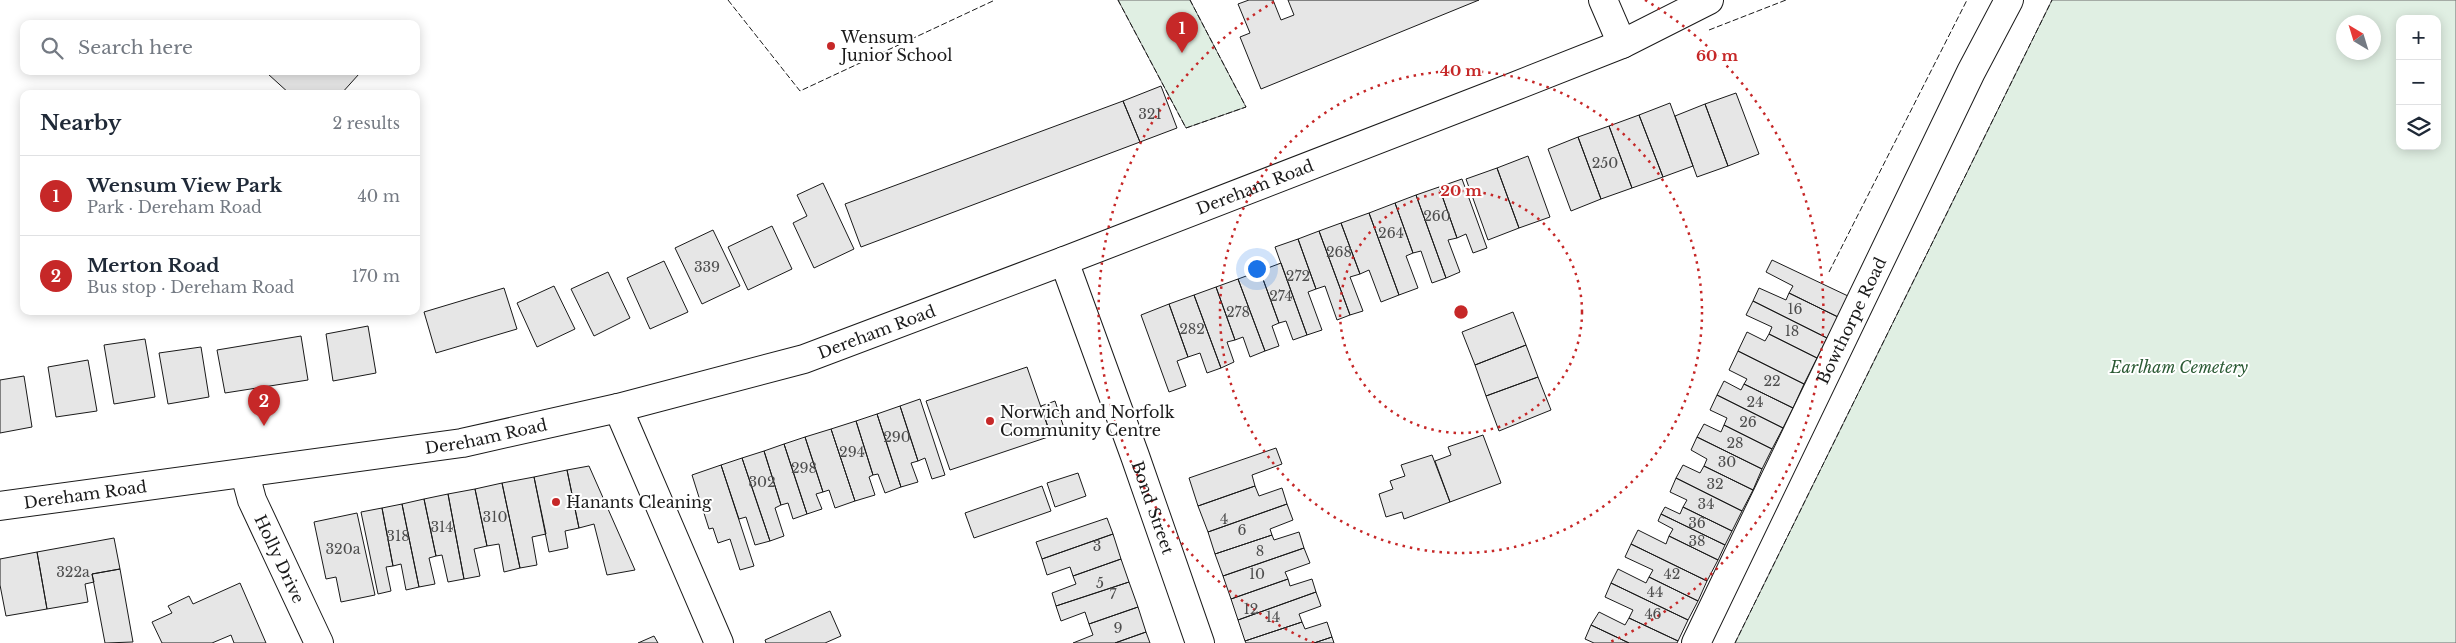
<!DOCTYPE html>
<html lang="en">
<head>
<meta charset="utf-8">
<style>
	:root { --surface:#fff; --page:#f6f6f7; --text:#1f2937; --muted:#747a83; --line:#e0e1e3; --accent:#c62828 }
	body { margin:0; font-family:"Libre Baskerville",serif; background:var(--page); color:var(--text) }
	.controls { position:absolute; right:15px; top:15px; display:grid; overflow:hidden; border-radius:10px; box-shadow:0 2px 12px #0003 }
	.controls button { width:45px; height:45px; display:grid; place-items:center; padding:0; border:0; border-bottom:1px solid var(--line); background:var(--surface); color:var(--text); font:25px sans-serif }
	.compass { position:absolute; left:2336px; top:15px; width:45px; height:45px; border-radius:50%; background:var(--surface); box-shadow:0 2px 12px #0003; rotate:322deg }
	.you { position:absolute; left:1256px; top:268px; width:18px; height:18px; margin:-12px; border:4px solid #fff; border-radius:50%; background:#1a73e8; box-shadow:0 0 0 8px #1a73e833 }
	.badge { display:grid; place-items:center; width:32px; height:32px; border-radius:50%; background:var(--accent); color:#fff; font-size:16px; font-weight:700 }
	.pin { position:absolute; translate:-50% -41px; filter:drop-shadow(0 1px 2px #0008) }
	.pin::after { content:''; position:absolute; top:26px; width:18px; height:15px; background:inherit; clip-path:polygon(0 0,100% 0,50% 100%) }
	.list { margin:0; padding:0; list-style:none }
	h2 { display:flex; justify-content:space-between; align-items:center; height:65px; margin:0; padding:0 20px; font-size:21px }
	h2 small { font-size:16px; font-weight:400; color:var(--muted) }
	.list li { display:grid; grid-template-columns:32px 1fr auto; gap:15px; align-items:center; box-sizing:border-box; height:80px; padding:0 20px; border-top:1px solid var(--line) }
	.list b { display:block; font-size:19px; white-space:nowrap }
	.list p { margin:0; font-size:16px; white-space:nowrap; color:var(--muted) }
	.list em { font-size:16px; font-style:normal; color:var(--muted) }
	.icon { flex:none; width:28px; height:28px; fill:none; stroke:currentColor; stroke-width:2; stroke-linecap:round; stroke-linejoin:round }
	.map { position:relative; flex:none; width:2456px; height:643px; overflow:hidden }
	.search { position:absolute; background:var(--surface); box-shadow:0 2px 12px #0003; left:20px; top:20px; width:400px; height:55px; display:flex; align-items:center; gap:12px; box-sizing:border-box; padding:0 18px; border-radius:10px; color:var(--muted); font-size:19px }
	.panel { position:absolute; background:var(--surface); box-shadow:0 2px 12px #0003; left:20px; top:90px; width:400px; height:225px; border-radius:10px }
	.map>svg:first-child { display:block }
	.green { fill:#e0efe3; stroke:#6a6a6a; fill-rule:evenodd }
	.building { fill:#e6e6e6; stroke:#1a1a1a }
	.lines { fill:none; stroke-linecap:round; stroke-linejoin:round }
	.street-casing { stroke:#1a1a1a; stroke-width:30 }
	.secondary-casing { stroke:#1a1a1a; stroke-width:30 }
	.primary-casing { stroke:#1a1a1a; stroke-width:30 }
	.street { stroke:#fff; stroke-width:28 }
	.secondary { stroke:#fff; stroke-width:28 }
	.primary { stroke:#fff; stroke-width:28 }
	.fence { stroke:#1a1a1a; stroke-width:1; stroke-dasharray:6 2.5; stroke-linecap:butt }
	.ring { fill:none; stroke:#c62828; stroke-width:2.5; stroke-dasharray:2.5 5 }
	.poi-dot { fill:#c62828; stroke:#fff; stroke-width:2 }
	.labels { text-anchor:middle; stroke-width:4; stroke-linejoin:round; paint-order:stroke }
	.number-label { font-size:14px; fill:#4d4d4d }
	.poi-label { font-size:16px; fill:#1a1a1a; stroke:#fff; text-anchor:start }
	.street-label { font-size:16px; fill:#1a1a1a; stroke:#fff }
	.park-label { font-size:16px; font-style:italic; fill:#2b5a34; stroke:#fff }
	.centre { fill:#c62828; stroke:#fff; stroke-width:2.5 }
	.ring-label { font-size:15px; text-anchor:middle; font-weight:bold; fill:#c62828; stroke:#fff; stroke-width:4; stroke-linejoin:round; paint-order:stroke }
</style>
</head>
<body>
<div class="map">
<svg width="2456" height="643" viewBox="0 0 2456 643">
	<rect width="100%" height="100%" fill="#fff"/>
	<path class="green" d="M1118,0h72l56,107 -60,21z
		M2052,0h404v643h-721zM2400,19h37v127h-37zM2344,22h30v30h-30z"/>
	<path class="building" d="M1249,0h24l8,20 13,-5 -6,-15h191l-218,89 -21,-52 10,-4 -12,-29z
		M271,71h86l2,3 -18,20h-51l-22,-20z
		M1161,86l16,42 -37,14 -17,-41z
		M1736,93l23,61 -31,12 -23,-62z
		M1123,101l17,41 -279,105 -16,-43z
		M1670,103l23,63 -30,11 -24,-62z
		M1705,104l23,62 -31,11 -22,-61z
		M1639,115l24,62 -31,11 -23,-62z
		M1609,126l23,62 -31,11 -23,-62z
		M1578,137l23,62 -30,12 -23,-62z
		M1528,156l22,61 -31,11 -22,-60z
		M1497,168l22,60 -31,12 -22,-61z
		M1462,179l25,69 -14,5 -7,-19 -9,4 -18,-51z
		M823,183l31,66 -40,19 -21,-45 14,-7 -10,-21z
		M1439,187l18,51 -9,2 12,32 -14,6 -30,-83z
		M1416,195l30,83 -14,5 -11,-32 -8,2 -18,-50z
		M1395,203l18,50 -7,3 12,32 -19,7 -30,-82z
		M1369,213l30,82 -18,7 -12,-32 -9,4 -19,-51z
		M1341,223l19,51 -10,3 13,34 -13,4 -31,-84z
		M772,226l20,43 -44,21 -20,-43z
		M713,230l27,56 -38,18 -27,-56z
		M1319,231l31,84 -13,5 -12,-34 -9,3 -18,-50z
		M1298,239l18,50 -8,3 14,38 -15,5 -32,-88z
		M1772,260l76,36 -10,21 -49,-24 4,-7 -27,-14z
		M664,261l24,51 -38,17 -23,-51z
		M1281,263l26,72 -14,5 -7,-19 -7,2 -19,-52z
		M1260,271l19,52 -7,3 7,20 -14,5 -27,-72z
		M608,272l22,46 -36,18 -23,-47z
		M1238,279l27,72 -15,6 -7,-20 -8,3 -19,-53z
		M554,286l21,43 -38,18 -20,-44z
		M1216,287l19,53 -8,2 7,20 -13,6 -27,-73z
		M504,288l13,41 -81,24 -12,-41z
		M1759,288l27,12 3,-7 49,24 -11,21 -74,-37z
		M1194,295l27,73 -14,5 -7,-20 -12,4 -19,-53z
		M1753,301l74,37 -10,20 -48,-24 3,-7 -26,-12z
		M1169,304l19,53 -11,4 9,25 -17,6 -28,-77z
		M1513,312l13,33 -51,20 -13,-33z
		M368,326l8,47 -43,8 -7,-47z
		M1747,332l18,9 4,-7 48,24 -13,26 -66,-33z
		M301,336l7,44 -83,13 -8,-43z
		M145,339l10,58 -41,7 -10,-59z
		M1526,345l12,32 -52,19 -11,-31z
		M201,347l8,50 -41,7 -9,-51z
		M1738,351l66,33 -11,24 -49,-24 3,-5 -18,-9z
		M88,360l9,51 -41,6 -8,-50z
		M1027,367l24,69 -101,34 -24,-69z
		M24,376l8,51 -32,6v-53z
		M1538,377l13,33 -52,21 -13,-35z
		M1724,381l17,9 3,-6 49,24 -10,20 -66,-33z
		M1717,395l66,33 -11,21 -48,-24 3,-7 -17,-8z
		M920,399l25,76 -13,4 -7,-21 -7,3 -18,-55z
		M1055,401l10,30 -14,5 -10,-30z
		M900,406l18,55 -7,2 7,19 -17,5 -24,-73z
		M877,414l24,73 -16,6 -7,-19 -5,1 -17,-54z
		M856,421l17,54 -4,2 6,18 -20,6 -24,-72z
		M1704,424l17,8 3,-7 48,24 -10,20 -65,-32z
		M831,429l24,72 -20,7 -6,-18 -6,2 -18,-55z
		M1483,435l18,48 -51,19 -15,-41 16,-6 -3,-8z
		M805,437l18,55 -7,2 6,15 -15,5 -23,-70z
		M1697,437l65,32 -9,21 -49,-24 3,-7 -16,-9z
		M784,444l23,70 -14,5 -5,-16 -7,2 -17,-54z
		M1276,448l6,16 -30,11 3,11 -57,20 -9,-28z
		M764,451l17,54 -6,3 9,28 -14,5 -28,-83z
		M1432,455l18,47 -46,17 -2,-7 -16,5 -7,-23 14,-5 -3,-8 15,-5 -4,-11z
		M742,458l28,83 -15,4 -9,-28 -7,2 -18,-54z
		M721,465l33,101 -14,4 -10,-31 -12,4 -5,-15 -4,1 -17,-54z
		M1683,465l17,8 4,-7 49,24 -11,21 -66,-33z
		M589,466l46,104 -28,5 -13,-51 -15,4 -12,-58z
		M567,470l12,58 -14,3 3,17 -19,4 -15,-75z
		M1078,473l8,23 -31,11 -8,-24z
		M534,477l12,57 -14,3 5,28 -17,3 -18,-85z
		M1676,478l66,33 -10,20 -49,-24 4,-7 -17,-8z
		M502,483l18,85 -16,4 -5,-28 -12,2 -12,-57z
		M1042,486l9,25 -77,27 -9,-25z
		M1255,486l4,10 23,-8 5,16 -79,28 -10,-26z
		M475,489l12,57 -13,3 6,27 -16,3 -16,-85z
		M448,494l16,85 -16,3 -6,-27 -6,1 -12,-57z
		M424,499l12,57 -7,2 6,26 -16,3 -17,-83z
		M402,504l17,83 -13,3 -5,-26 -8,2 -11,-58z
		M1287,504l6,16 -23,9 2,6 -57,19 -7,-22z
		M1665,507l15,7 3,-7 49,24 -7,14 -64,-31z
		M382,508l11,58 -7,1 5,24 -13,3 -17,-82z
		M357,513l18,82 -34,7 -5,-25 -10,2 -12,-57z
		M1661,514l64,31 -7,15 -49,-24 4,-7 -15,-8z
		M1107,518l6,16 -71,25 -6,-17z
		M1638,530l28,14 3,-8 49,24 -11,21 -76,-37z
		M1299,532l5,16 -81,28 -8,-22 57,-19 2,5z
		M1113,534l8,25 -48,17 -3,-9 -23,8 -5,-16z
		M114,538l6,31 -28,5 2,8 -9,2 3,18 -41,7 -10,-57z
		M1631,544l76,37 -9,20 -49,-24 4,-7 -28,-13z
		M1304,548l6,15 -25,9 3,7 -57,20 -8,-23z
		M37,552l10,57 -41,7 -6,-31v-26z
		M1121,559l8,23 -73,24 -4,-13 24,-9 -3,-8z
		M120,569l13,73 -28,1 -13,-69z
		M1618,569l28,14 3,-6 49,24 -10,19 -77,-37z
		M1288,579l2,7 22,-7 4,13 -78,28 -7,-21z
		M1129,582l9,25 -49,17 -4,-12 -24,9 -5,-15z
		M240,583l26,60h-32l-3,-8 -19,8h-50l-10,-21 20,-9 -4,-7 21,-10 4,8z
		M1611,583l77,37 -10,21 -49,-23 4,-8 -28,-13z
		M1316,592l5,14 -22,8 3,8 -57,19 -7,-21z
		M1138,607l8,25 -31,11h-42l20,-8 -4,-11z
		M830,611l11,25 -16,7h-59l-1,-3z
		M1599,612l26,13 4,-7 49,23 -1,2h-48l-38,-18z
		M1302,622l3,7 22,-7 5,15 -18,6h-68l-1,-2z
		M1591,625l38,18h-35l-9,-4z
		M1146,632l4,11h-35z
		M654,636l4,7h-20z
		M1332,637l2,6h-20z"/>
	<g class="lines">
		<defs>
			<g id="street">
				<path d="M1603,0l19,44"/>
				<path id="s1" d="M1064,261l71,195 65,187"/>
				<path d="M618,408l101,235"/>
				<path id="s2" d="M245,474l7,26 67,143"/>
			</g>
			<g id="secondary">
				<path id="s3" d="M1696,643l275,-571 38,-72"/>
			</g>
			<g id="primary">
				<path id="s4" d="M0,506l462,-63 156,-35 186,-49 260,-98 449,-174 109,-43 87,-44"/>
			</g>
		</defs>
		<use href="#street" class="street-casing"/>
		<use href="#secondary" class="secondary-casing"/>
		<use href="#primary" class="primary-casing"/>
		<use href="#street" class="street"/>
		<use href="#secondary" class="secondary"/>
		<use href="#primary" class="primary"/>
		<path class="fence" d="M728,0l72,91 195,-91
			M1118,0l68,128
			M1709,30l77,-30
			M1186,128l60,-21 -56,-107
			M1829,272l138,-272
			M1735,643l317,-643"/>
	</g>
	<g class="ring">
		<circle cx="1461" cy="312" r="121"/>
		<circle cx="1461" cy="312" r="241"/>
		<path d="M1314 643A362 362 0 0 1 1277 0M1645 0A362 362 0 0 1 1608 643"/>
	</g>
	<g class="poi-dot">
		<circle cx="831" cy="46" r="5"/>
		<circle cx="990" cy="421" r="5"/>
		<circle cx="556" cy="502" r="5"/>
	</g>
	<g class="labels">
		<g class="number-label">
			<text x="1150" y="119">321</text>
			<text x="1605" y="168">250</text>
			<text x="1437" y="221">260</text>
			<text x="1391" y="238">264</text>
			<text x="1339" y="257">268</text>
			<text x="707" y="272">339</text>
			<text x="1298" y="281">272</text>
			<text x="1281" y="301">274</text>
			<text x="1795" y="314">16</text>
			<text x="1238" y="317">278</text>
			<text x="1192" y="334">282</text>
			<text x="1792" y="336">18</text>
			<text x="1772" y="386">22</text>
			<text x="1755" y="407">24</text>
			<text x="1748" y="427">26</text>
			<text x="897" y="442">290</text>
			<text x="1735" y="448">28</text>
			<text x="852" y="457">294</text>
			<text x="1727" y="467">30</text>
			<text x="804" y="473">298</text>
			<text x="762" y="487">302</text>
			<text x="1715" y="489">32</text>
			<text x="1706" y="509">34</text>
			<text x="495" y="522">310</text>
			<text x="1224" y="524">4</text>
			<text x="1697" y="528">36</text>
			<text x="442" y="532">314</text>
			<text x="1242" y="535">6</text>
			<text x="398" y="541">318</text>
			<text x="1697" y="546">38</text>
			<text x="1097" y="551">3</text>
			<text x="343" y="554">320a</text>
			<text x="1260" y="556">8</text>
			<text x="73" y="577">322a</text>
			<text x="1257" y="579">10</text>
			<text x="1672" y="579">42</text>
			<text x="1100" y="588">5</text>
			<text x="1655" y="597">44</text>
			<text x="1113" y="599">7</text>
			<text x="1251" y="614">12</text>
			<text x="1653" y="619">46</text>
			<text x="1273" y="622">14</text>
			<text x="1118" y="633">9</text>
		</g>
		<g class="poi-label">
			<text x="841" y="43">Wensum<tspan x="841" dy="18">Junior School</tspan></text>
			<text x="1000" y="418">Norwich and Norfolk<tspan x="1000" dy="18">Community Centre</tspan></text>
			<text x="566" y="508">Hanants Cleaning</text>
		</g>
		<g class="street-label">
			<text dy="6" stroke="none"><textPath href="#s4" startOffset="1301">Dereham Road</textPath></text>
			<text dy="6" stroke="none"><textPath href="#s3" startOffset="358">Bowthorpe Road</textPath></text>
			<text dy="6" stroke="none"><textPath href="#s4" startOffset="896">Dereham Road</textPath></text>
			<text dy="6" stroke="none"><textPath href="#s4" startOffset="491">Dereham Road</textPath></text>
			<text dy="6" stroke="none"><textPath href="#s4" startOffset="86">Dereham Road</textPath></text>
			<text dy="6" stroke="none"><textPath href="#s1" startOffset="262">Bond Street</textPath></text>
			<text dy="6" stroke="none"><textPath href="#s2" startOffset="92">Holly Drive</textPath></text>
		</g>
		<g class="park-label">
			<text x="2179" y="373">Earlham Cemetery</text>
		</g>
	</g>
	<circle cx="1461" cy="312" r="8" class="centre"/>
	<g class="ring-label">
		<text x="1717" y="61">60 m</text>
		<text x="1461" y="76">40 m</text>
		<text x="1461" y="196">20 m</text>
	</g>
</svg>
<div class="controls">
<button>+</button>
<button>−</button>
<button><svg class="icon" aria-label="layers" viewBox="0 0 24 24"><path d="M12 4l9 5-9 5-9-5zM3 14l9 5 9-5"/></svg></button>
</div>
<svg class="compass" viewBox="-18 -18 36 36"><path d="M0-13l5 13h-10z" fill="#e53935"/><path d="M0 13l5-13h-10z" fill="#747a83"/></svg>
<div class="you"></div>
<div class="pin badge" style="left:1182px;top:53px">1</div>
<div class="pin badge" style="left:264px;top:426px">2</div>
<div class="search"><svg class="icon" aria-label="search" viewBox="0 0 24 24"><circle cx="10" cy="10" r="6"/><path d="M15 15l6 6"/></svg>Search here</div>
<section class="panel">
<h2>Nearby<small>2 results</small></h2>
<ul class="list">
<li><span class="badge">1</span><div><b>Wensum View Park</b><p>Park · Dereham Road</p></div><em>40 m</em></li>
<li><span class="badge">2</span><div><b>Merton Road</b><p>Bus stop · Dereham Road</p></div><em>170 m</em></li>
</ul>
</section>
</div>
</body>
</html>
